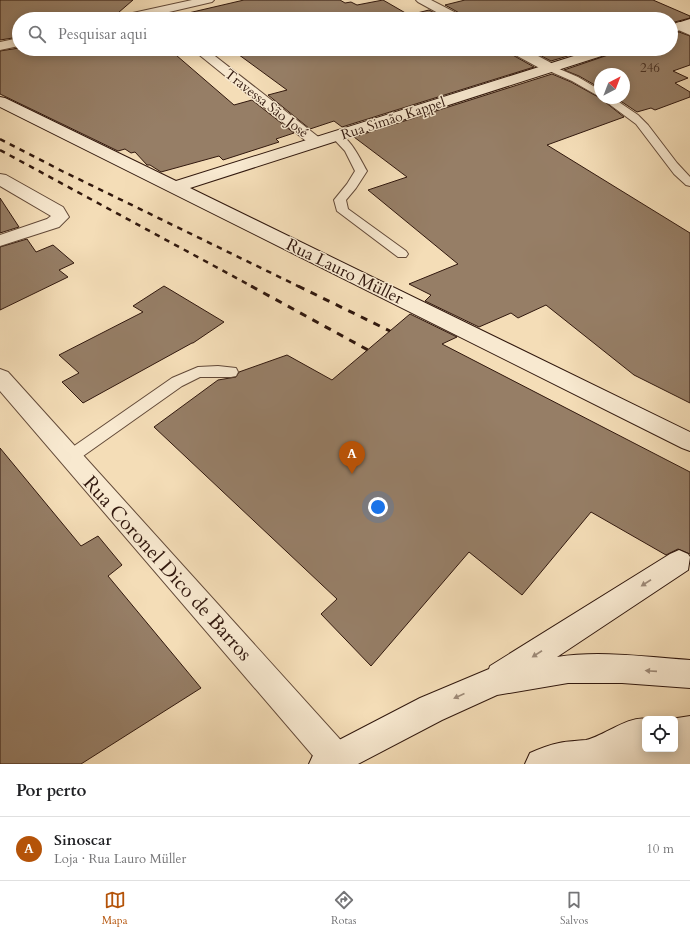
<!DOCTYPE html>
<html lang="pt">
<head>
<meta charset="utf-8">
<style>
	:root { --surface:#fff; --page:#f6f6f6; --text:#202124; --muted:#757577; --line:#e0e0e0; --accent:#b45309 }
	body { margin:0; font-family:Cardo,serif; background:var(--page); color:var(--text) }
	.controls { position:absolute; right:12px; bottom:12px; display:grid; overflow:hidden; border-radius:6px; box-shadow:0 2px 10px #0003 }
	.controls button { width:36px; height:36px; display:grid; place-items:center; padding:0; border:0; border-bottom:1px solid var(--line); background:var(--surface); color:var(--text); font:20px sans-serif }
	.compass { position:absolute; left:594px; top:68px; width:36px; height:36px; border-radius:50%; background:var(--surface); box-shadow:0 2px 10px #0003; rotate:42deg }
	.you { position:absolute; left:378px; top:507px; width:14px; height:14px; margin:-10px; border:3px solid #fff; border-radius:50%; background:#1a73e8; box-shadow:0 0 0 6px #1a73e833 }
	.badge { display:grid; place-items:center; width:26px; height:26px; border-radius:50%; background:var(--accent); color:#fff; font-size:13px; font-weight:700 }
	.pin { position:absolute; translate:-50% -33px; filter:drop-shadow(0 1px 2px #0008) }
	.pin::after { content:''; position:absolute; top:21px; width:14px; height:12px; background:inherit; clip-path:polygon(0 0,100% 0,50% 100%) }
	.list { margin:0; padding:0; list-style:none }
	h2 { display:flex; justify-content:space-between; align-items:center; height:52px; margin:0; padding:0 16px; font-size:17px }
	h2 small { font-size:13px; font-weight:400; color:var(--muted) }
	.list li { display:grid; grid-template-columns:26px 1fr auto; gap:12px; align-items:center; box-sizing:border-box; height:64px; padding:0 16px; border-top:1px solid var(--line) }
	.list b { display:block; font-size:15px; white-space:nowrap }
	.list p { margin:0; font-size:13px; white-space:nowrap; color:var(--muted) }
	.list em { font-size:13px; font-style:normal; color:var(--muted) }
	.icon { flex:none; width:22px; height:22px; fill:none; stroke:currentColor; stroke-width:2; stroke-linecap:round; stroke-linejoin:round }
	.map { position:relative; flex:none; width:690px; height:764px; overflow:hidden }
	.search { position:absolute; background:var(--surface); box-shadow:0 2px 10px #0003; left:12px; right:12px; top:12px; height:44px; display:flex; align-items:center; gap:10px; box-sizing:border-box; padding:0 14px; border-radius:22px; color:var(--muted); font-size:15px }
	.sheet { height:116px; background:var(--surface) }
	nav { display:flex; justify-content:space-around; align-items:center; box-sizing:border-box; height:56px; border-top:1px solid var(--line); background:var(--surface); font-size:11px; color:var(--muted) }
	nav a { display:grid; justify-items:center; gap:2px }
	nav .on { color:var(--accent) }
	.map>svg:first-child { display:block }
	.building { fill:#967e66; stroke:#31180e }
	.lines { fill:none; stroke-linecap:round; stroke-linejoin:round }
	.lane-casing { stroke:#624938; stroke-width:2 }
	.street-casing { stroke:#624938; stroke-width:2 }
	.secondary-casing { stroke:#31180e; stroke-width:2 }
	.lane { fill:#f8e9d0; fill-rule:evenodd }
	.street { fill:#f8e9d0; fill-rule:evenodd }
	.secondary { fill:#f8e9d0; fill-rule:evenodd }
	.rail-far1 { stroke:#31180e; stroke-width:2.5; stroke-dasharray:5.5 5.5; stroke-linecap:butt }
	.rail { stroke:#31180e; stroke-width:3; stroke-dasharray:7 7; stroke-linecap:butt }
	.oneway { fill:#9e8b79 }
	.labels { text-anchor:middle; stroke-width:3; stroke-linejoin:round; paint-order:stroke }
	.far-number-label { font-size:13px; fill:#4a3224 }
	.far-street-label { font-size:14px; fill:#31180e; stroke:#f8e9d0 }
	.street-label { font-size:17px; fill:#31180e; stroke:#f8e9d0 }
	.near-street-label { font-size:20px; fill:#31180e; stroke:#f8e9d0 }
</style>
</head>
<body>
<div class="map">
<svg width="690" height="764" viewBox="0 0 690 764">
	<rect width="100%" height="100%" fill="#f4ddb7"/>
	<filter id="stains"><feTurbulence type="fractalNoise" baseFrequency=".005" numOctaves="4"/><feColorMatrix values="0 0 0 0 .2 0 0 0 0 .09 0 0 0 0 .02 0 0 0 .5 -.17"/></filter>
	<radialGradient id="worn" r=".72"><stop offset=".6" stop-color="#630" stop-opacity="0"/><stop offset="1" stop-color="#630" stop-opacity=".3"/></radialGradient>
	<path class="building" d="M0,0h133l-22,19h-92v18l-19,3z
		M244,0h96l5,3 6,-1 6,3 26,-5 26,15 20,-5 17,9h-255l-7,-5z
		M465,0h188l37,16v2l-19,5v-4h-206l-2,-4 -18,-10z
		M679,32l11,4v29l-17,6 15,7 -13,5 15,9v5l-35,13 -4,-2 -14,4 -21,-14h8v-24h-24v14l-21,-12 -15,-6 50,-17 2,-4h55v-15z
		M19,48v1h58l-6,5 20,-5h78l65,56 18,-5 42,33 -18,6 3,3 -56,18 -4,-4 -58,16 -11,-7h-3l-12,-13 -4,1 -6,-4 -7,2 -118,-57v-43z
		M231,49h277l1,4 25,14 -192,60 -8,-6 -24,8 -42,-34 19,-5z
		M528,49h63l-40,12z
		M552,74l19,8 29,16 24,19 -77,28 143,88v170l-56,-28 -88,-70 -28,13 -7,-5 -32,14 -54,-26 6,-6 -22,-11 49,-20 -90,-74 39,-13 -53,-40z
		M0,198l19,29 -19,6z
		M27,239l9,13 17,-7 21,18 -15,7 9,7 -68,33v-63z
		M164,286l60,36 -31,21h-1l-109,60 -21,-21 17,-9 -20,-18 84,-43 -10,-6z
		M410,314l47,23 -15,7 248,128v82l-12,-5 -12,6 -75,-43 -69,83 -53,-43 -98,114 -50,-52 16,-15 -183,-172 64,-47 18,-3 3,-5 48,-17 45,25z
		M0,448l81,98 17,-10 24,29 -14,11 93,112 -120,76h-81z"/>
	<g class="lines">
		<defs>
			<path id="lane" d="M550,65l28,12 22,13v7l-28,-16 -25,-11 -2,-2 2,-2z
				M601,98h12l25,17 10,10 29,38 13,14v9l-4,-1 -12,-11 -38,-50z
				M336,133c14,3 24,26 31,38l-11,17 -10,12 2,9 58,42 2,3 -2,3h-8l-61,-46 -3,-11 13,-16 8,-13 -10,-20 -14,-15z
				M218,366l18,2 2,4 -2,4 -5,1h-31l-18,9 -106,75 -6,2 -6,-2 -2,-4 2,-4 108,-75 26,-11z"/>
			<path id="street" d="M192,0h22l-2,2 -73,17h-22l2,-3z
				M416,0h15l31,16 2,3h-15l-31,-17z
				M680,22l10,4v9l-14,-6 -2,-3 2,-3z
				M19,38v8l-19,4v-8z
				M192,49h14l115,90 3,3 -3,3 -5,2 -5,-2z
				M509,49h16l30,16 2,3 -2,3h-10l-35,-19z
				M0,174l6,1 57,32 6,10 -10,10 -59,19v-11l47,-16 4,-3 -51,-30z
				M0,369l8,3 339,375 5,11 -2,6h-30l-320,-373z"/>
			<path id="secondary" d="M690,19v8l-19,6v-8z
				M596,49h19l-1,3 -424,136 500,244v19l-8,-3 -682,-341v-10l5,1 171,83z
				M679,550l9,4 2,3 -2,13 -131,87c42,-7 90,0 133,3v28l-68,-5h-54l-71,12 -55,25 -84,44h-49l5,-11 106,-55 69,-29 1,-3 180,-112z
				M690,716v48h-165l5,-11c9,-4 19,-8 29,-10 9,-2 18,-2 27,-3 18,-4 43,-25 61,-21h-2v30h30v-30h-4z"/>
		</defs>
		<use href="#lane" class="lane-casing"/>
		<use href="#street" class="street-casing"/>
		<use href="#secondary" class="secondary-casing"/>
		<use href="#lane" class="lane"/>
		<use href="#street" class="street"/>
		<use href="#secondary" class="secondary"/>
		<path class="rail-far1" d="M0,139l62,32 238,116
			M0,150l253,137"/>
		<path class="rail" d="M251,286l117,64
			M298,286l92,45"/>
	</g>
	<defs><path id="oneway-solid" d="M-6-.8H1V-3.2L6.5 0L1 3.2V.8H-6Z"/></defs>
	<g class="oneway">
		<use href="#oneway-solid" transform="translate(646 583) rotate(147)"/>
		<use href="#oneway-solid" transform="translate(537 654) rotate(147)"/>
		<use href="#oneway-solid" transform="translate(651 671) rotate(-176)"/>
		<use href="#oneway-solid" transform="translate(459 696) rotate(156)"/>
	</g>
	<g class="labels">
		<g class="far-number-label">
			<text x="650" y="72">246</text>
		</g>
		<g class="far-street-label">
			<text transform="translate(267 103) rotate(38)" y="5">Travessa São José</text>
			<text transform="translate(393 118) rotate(-18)" y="5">Rua Simão Kappel</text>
		</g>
		<g class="street-label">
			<text transform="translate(345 271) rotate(26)" y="6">Rua Lauro Müller</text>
		</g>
		<g class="near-street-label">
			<text transform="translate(168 568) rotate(48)" y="7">Rua Coronel Dico de Barros</text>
		</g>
	</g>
	<rect width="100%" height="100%" filter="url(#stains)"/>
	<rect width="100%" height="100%" fill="url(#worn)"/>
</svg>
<div class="controls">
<button><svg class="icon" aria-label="locate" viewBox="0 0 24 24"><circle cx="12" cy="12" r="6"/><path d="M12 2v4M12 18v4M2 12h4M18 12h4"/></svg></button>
</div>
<svg class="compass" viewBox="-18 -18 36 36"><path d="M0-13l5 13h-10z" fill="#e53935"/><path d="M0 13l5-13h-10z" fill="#757577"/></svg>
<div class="you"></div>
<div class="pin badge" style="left:352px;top:474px">A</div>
<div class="search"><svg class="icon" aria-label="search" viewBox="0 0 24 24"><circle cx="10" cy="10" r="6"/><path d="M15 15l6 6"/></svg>Pesquisar aqui</div>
</div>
<section class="sheet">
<h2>Por perto<small></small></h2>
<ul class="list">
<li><span class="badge">A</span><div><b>Sinoscar</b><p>Loja · Rua Lauro Müller</p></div><em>10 m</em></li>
</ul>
</section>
<nav>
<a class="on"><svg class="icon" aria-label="map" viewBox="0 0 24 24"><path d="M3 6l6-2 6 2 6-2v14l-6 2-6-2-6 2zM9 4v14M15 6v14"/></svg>Mapa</a>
<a><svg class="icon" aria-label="directions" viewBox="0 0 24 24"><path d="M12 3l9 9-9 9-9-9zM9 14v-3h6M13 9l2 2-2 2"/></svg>Rotas</a>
<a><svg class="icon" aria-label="saved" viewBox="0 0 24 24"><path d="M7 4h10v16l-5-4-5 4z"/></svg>Salvos</a>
</nav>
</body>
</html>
